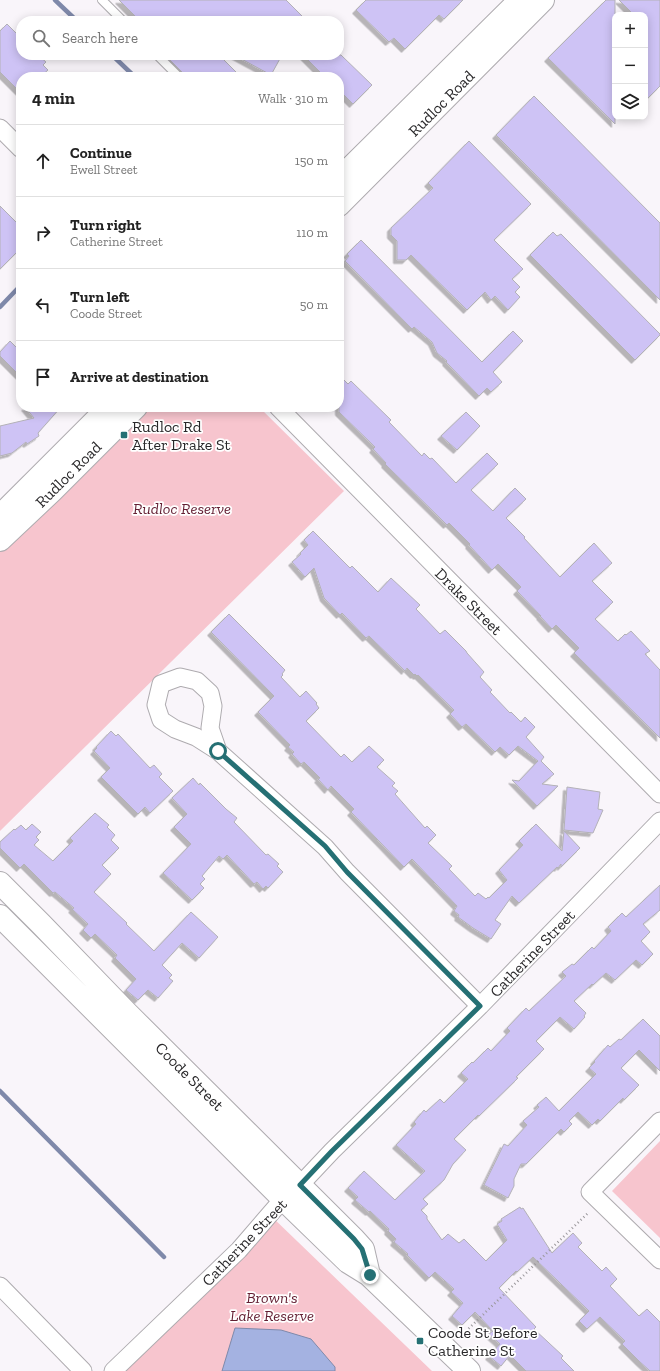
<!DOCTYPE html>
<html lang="en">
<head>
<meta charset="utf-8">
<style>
	:root { --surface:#fff; --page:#f6f6f6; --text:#222; --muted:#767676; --line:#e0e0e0 }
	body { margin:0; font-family:"Zilla Slab",serif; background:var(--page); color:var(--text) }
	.controls { position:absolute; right:12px; top:12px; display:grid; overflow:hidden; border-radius:8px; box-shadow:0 2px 10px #0003 }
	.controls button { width:36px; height:36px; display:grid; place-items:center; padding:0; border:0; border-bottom:1px solid var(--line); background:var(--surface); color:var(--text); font:20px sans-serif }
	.stop { position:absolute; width:12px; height:12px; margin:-9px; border:3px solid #257074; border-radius:50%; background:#fff }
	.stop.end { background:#257074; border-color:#fff; box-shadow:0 1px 4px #0008 }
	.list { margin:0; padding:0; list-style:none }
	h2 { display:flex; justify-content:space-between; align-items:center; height:52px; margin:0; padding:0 16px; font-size:17px }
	h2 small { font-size:13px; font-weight:400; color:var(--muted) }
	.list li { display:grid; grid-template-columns:26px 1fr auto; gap:12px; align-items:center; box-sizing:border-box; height:72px; padding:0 16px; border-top:1px solid var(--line) }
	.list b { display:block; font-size:15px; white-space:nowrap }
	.list p { margin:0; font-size:13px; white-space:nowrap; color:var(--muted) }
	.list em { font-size:13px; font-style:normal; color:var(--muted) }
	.icon { flex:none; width:22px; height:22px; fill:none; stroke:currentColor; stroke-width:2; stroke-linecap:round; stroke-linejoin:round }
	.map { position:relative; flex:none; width:660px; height:1371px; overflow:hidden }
	.search { position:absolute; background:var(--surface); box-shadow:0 2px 10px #0003; left:16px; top:16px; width:328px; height:44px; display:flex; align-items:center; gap:10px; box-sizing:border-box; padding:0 14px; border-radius:16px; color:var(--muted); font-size:15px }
	.panel { position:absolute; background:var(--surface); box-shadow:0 2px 10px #0003; left:16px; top:72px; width:328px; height:340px; border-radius:16px }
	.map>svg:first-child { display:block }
	.green { fill:#f7c5ce }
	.water { fill:#a4b2e1; stroke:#7f89aa }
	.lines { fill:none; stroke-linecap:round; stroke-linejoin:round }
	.stream { stroke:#7f89aa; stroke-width:4.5 }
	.building { fill:#cec3f5; stroke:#b3b1b7; filter:url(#shadow) }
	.service-casing { stroke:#aeabaf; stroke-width:10 }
	.minor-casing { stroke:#aeabaf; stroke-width:19 }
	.secondary-casing { stroke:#aeabaf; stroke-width:24 }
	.primary-casing { stroke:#aeabaf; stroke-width:24 }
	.path { stroke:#9b989c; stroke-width:2.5; stroke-dasharray:1 3; stroke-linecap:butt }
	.service { stroke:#fff; stroke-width:8 }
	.minor { stroke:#fff; stroke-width:17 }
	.secondary { stroke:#fff; stroke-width:22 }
	.primary { stroke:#fff; stroke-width:22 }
	.route { stroke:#257074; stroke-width:5 }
	.poi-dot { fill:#257074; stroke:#fff; stroke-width:1.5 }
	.labels { text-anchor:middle; stroke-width:3.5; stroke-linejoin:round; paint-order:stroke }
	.street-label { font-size:16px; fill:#29282a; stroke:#fff }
	.poi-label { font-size:16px; fill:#29282a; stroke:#fff; text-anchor:start }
	.park-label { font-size:16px; font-style:italic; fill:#631e32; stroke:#fff }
</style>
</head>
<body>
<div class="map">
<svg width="660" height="1371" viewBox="0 0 660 1371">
	<defs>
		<filter id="shadow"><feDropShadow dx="-3.5" dy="3.5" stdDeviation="0" flood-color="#0004"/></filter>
	</defs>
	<rect width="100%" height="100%" fill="#f9f5fa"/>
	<path class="green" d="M141,407h118l85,84 -344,340v-283z
		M660,1141v97l-48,-47z
		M270,1215l162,156h-319z"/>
	<path class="water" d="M235,1328l46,2 30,9 24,28v4h-113z"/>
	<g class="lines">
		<path class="stream" d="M55,0l22,21
			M112,55l23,22
			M0,307l21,-22
			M0,1091l164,166"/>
	</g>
	<path class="building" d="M119,0h167l21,21h-167z
		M366,0h97l-19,19 -5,-4 -34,34 -11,-11 -5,4 -33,-32z
		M606,0h9v124l-67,-66z
		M619,0h41v86l-15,15v-86h-11z
		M7,24l14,14v17h17l8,7 -3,3 5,5 -8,7h-19v16l-21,-21v-41z
		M165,55h54l22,22h-54z
		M234,55h48l-11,20z
		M303,55h38l31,30 -19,19 -14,-14v-13h-14z
		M534,96l126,127v77l-164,-165z
		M469,141l62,63 -37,36 29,29 -11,10 8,8 -5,5 5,5 -12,13 -13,-14 -4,4 -6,-8 -18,18 -56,-55 -5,5h-9v-19l-6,-6v-7l42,-40 -5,-5z
		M0,206l21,21v21l-21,21z
		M553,232l4,4 4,-2 99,100v1l-25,25 -105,-105z
		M361,240l121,122 31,-31 10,10 -30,31 9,10 -11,10 -4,-4 -8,8 -33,-34 1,-1 -10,-8 -5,-11 -18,-15 -2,2 -67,-68 4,-5 -2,-2z
		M10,341l11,11v25l-21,-21v-4z
		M339,375l9,9 3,-3 40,39 -2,2 33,34 2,-3 6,6 2,-1 24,25 31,-30 11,11 -27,26 22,21 22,-23 11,11 -20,19 19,19 -1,1 36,39 34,-34 18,20 -20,18 21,21 -18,17 23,22 7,-7 1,1 5,-4 19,20 -5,3 15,16v68l-86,-85 5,-5 -23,-23 -4,4 -12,-13h1l-24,-25 4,-4 -23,-23 -6,6 -23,-25 1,-1 -21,-21 -2,2 -62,-61 1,-1 -13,-14 2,-2 -36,-35z
		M25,407h36l-23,26 1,3 -12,8 -1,-2 -14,11 -12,3v-30l34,-8z
		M466,412l14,14 -23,24 -16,-14z
		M313,531l37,37 2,-2 26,26 13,-14 29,27 -4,4 24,25 5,-4 21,21 1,2 17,19 -4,5 12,13 -2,2 20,21 1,-1 10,10 4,-5 10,10 -9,10 18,20 -3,4 13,13 -12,10 16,2 -21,20 -25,-26 7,1 19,-20 -20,-15 -9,9 -9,-8 -5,5 -29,-28 -4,3 -12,-13 4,-4 -36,-35 -1,1 -2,-2 -1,1 -7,-7 -2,3 -36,-35 -3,2 -24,-25 -2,2 -16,-17 -10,-30 -9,9 -13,-15 9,-8 -1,-1 8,-8 -4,-5z
		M229,614l56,56 -3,4 1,1 -2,2 19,20 6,-6 11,12 -1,1 3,4 -13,13 35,36 3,-3 8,8 17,-16 15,14 -7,7 18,16 -3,3 6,5 -3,3 30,34 2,-2 9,9 -8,8 24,23 -3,3 26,27 3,-3 8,6 2,-2 1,1 18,-18 -8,-10 24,-25 -4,-4 17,-17 26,27 2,-20 16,17 -19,19v-3l-3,4 -1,-1 -38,36 -7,-7 -17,24 6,4 -10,15 -18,-11 -15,-11 1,-2 -5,-4 3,-5 -45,-47 -8,8 -53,-55 3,-3 -23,-23 -3,4 -10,-11 2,-1 -16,-16 -3,2 -9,-10 2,-2 -6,-5 2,-2 -32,-33 16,-16 -63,-64z
		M111,731l5,5 2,-2 32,34 4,-3 8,9 -3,3 14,14 -23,22 -5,-6 -7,7 -37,-37 9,-9 -16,-17 3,-3 -1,-1z
		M193,778l6,7 1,-2 26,26 11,9 -3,4 32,33 2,-1 11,10 -2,2 6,6 -15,16 -2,-2 -3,3 -6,-7 -3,2 -27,-29 -4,4 -4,-3 -17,20 3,3 -5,5 4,4 -12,12 -29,-27 28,-29 -17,-17 13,-13 -15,-16z
		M567,787l33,5 -2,17 5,1 -10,23 -29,-3z
		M95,813l14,12 -2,2 8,8 -4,5 8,8 -17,17 9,9 -17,18 33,31 -1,1 28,27 37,-39 27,25 -19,21 -17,-15 -20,22 10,10 -3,3 4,3 -15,17 -10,-8 -10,10 -12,-10 10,-11 -21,-21 2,-3 -22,-21 -4,4 -8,-8 5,-6 -16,-15 2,-1 -19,-16 -2,1 -29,-29 -4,4 -20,-20v-6l14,-13 1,1 6,-5 5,5 6,-6 9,8 -5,5 3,3 -5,5 19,16 20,-20 -3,-3z
		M660,885v25l-17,14 7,8 -9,9 12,13 -11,11 -6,-5 -21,20 -9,-7 -13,12 -1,-1 -18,17 12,12 -2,3 1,1 -11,12 -14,-12 -24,24 8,8 -28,28 2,1 -39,38 -1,-1 -24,24 12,11 -13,14 -9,16 -21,19 5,5 -7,6 6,6v3l15,21 6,-6 11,9 5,-4 22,22 21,-21 -10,-16 5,-3 -1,-2 19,-12 1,2 2,-1 29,45 21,-20 9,10 -4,4 24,24 4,-4 11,12 -7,7 29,30 8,-7 13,13v49h-10l-11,-10 -17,-17 3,-3 -25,-24 -13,12 -8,-8 10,-10 -56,-54 -16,15 -1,-1 -17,17 37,39 -2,2 29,27 -2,2 13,13h-48l-16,-16 -9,11 -12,-10 11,-12 -11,-10 4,-3 -18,-19 -13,13 -10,-9 11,-13 -12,-11 3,-3 -19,-17 -6,6 -22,-23 1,-1 -14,-12 2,-3 -8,-8 1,-2 -19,-18 -1,1 -14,-12 3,-3 -10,-9 16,-17 31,29 30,-29 -29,-26 20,-21 -2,-2 10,-12 2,2 14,-13 4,4 24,-24 -7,-6 11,-11 1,1 15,-15 3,3 19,-20 -3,-3 19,-20 3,3 37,-35 -4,-4 10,-8 2,1 18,-18 2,2 17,-18 -3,-4 14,-14 4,4z
		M643,1019l17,17v35l-21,-21 -18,18 18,17 -15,15 -1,-2 -23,23 -2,-2 -6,6 -14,-13 -9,9 3,3 -8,8 -3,-3 -35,35h-5l-7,15v7l-6,12 -24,-13 20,-41 4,2 19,-21 -4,-4 16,-14 -2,-2 9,-8 13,14 37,-37 -7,-6 6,-6 -1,-1 14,-16 2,2 9,-8 2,1z"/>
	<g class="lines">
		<defs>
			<path id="service" d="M102,0l21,21
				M157,55l22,22"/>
			<path id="minor" d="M0,128l21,21
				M278,407l382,387
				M218,751l-8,-23 3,-22 -3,-13 -13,-12 -17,-4 -19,7 -5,21 5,15 14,9 21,8 22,14 107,96 22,25 133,134
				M660,1121l-70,71 70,68
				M0,1286l83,85
				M113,1371l126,-121 44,-51 17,-14 32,-34 148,-145 180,-185"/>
			<path id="secondary" d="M339,179l181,-179
				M339,205l204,-205
				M0,516l109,-109
				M0,540l52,-49 84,-84"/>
			<path id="primary" d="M0,883l41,41 85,88 228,227 9,10 6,26
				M0,916l283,283 65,63 21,13 100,96"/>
		</defs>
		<use href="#service" class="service-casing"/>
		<use href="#minor" class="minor-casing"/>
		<use href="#secondary" class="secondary-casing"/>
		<use href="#primary" class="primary-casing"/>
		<path class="path" d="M460,1337l128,-124"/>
		<use href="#service" class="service"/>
		<use href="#minor" class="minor"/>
		<use href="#secondary" class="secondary"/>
		<use href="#primary" class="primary"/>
	</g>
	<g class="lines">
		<path class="route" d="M218,751l107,95 22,26 133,134 -148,145 -32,34 54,54 8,10 8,26"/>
	</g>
	<g class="poi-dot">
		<rect x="120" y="431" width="8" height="8" rx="2"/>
		<rect x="416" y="1337" width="8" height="8" rx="2"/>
	</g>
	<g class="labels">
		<g class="street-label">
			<text transform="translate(441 103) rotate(-45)" y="6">Rudloc Road</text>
			<text transform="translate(68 474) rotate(-45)" y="6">Rudloc Road</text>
			<text transform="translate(469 601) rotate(45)" y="6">Drake Street</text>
			<text transform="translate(532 953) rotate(-46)" y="6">Catherine Street</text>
			<text transform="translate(190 1076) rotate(45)" y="6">Coode Street</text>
			<text transform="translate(244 1242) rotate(-46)" y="6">Catherine Street</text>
		</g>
		<g class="poi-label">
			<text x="132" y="432">Rudloc Rd<tspan x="132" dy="18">After Drake St</tspan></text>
			<text x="428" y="1338">Coode St Before<tspan x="428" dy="18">Catherine St</tspan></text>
		</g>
		<g class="park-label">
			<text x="182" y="514">Rudloc Reserve</text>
			<text x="272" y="1303">Brown's<tspan x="272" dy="18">Lake Reserve</tspan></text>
		</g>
	</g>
</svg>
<div class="controls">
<button>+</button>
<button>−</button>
<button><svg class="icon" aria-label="layers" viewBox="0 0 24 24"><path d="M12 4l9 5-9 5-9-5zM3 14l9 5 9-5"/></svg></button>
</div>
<div class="stop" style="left:218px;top:751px"></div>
<div class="stop end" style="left:370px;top:1275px"></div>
<div class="search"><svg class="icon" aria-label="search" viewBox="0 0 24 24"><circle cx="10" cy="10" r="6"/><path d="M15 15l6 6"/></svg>Search here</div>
<section class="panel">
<h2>4 min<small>Walk · 310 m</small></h2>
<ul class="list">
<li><svg class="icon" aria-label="ahead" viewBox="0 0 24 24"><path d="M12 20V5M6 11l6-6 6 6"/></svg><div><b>Continue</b><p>Ewell Street</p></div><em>150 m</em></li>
<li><svg class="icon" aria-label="right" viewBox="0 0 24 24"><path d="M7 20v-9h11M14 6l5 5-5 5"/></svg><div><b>Turn right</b><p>Catherine Street</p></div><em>110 m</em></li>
<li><svg class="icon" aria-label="left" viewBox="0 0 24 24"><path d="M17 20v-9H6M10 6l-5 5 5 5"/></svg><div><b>Turn left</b><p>Coode Street</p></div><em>50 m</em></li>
<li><svg class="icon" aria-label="arrive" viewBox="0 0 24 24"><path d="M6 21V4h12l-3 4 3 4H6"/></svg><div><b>Arrive at destination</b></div></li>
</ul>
</section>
</div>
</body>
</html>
